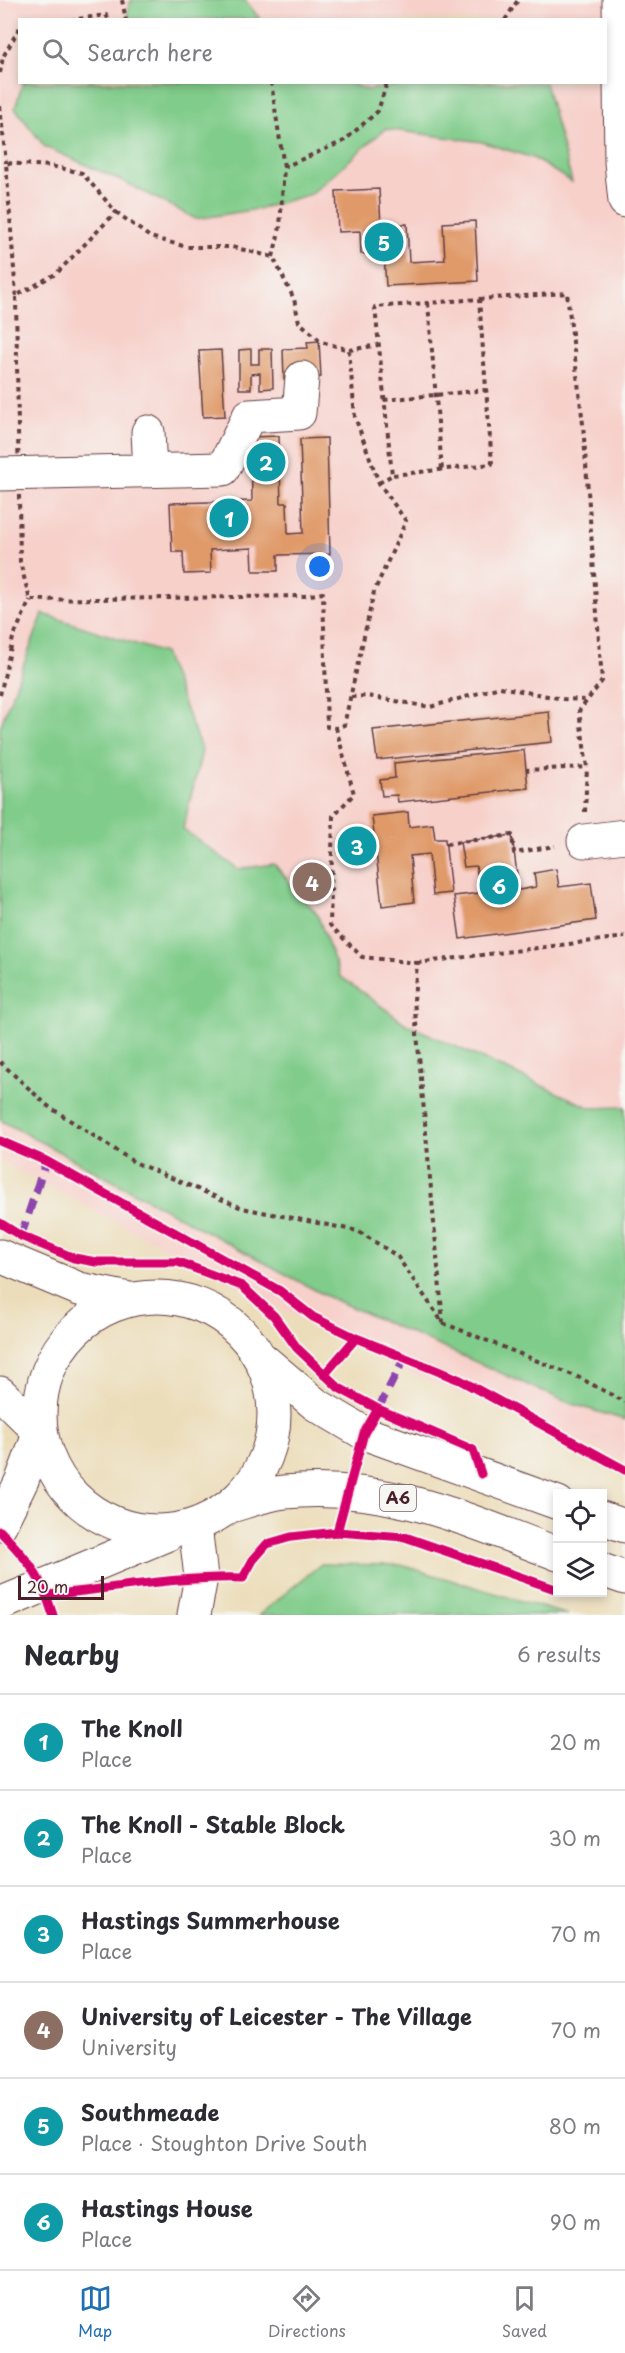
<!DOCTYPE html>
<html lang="en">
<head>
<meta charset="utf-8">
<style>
	:root { --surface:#fff; --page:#f7f7f7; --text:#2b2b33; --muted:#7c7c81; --line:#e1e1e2; --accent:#1f6fb2 }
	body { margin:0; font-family:"Playpen Sans",sans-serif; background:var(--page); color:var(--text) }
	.controls { position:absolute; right:18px; bottom:18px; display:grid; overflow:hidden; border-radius:0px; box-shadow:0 3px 9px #0003 }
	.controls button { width:54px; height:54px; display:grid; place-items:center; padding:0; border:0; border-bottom:2px solid var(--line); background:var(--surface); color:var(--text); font:30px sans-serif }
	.scale { position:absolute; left:18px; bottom:15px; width:86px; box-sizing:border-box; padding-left:6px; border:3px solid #4a1f2b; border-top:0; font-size:16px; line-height:21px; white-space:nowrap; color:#4a1f2b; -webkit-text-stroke:4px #f6f6f2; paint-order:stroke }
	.you { position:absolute; left:320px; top:567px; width:21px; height:21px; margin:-15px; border:4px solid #fff; border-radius:50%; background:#1a73e8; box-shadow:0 0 0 9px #1a73e833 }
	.badge { display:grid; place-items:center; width:39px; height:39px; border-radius:50%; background:var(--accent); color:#fff; font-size:20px; font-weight:700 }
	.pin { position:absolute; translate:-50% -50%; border:3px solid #fff; box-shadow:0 2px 6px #0006 }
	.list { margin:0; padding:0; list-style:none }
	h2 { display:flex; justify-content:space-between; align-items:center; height:78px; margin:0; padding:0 24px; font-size:26px }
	h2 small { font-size:20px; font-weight:400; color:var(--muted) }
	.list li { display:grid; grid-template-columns:39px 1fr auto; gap:18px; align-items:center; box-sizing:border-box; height:96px; padding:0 24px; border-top:2px solid var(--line) }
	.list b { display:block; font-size:22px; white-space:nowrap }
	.list p { margin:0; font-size:20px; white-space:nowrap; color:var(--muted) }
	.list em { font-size:20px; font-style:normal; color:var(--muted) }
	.icon { flex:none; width:33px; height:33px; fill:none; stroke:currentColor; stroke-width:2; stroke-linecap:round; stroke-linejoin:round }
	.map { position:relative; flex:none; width:625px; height:1615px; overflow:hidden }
	.search { position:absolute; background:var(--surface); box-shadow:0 3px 9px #0003; left:18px; right:18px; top:18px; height:66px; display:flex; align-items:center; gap:15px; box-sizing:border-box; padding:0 21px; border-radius:0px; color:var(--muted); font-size:22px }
	.sheet { height:654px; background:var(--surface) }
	nav { display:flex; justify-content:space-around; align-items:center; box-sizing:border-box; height:84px; border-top:2px solid var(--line); background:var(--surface); font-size:16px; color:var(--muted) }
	nav a { display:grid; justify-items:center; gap:3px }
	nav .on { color:var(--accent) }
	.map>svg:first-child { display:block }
	.built { fill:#f7d0ca; fill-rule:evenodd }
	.green { fill:#80cc8a; stroke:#65765a; stroke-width:1.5 }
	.building { fill:#e09a69 }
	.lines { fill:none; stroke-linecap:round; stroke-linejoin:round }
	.minor-casing { stroke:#623c40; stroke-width:35 }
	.highway-casing { stroke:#623c40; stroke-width:35 }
	.path { stroke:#623c40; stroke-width:4; stroke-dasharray:4.5 4.5; stroke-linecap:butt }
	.minor { stroke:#fff; stroke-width:33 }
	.highway { stroke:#fff; stroke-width:33 }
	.quiet { stroke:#8e44ad; stroke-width:8; stroke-dasharray:15 8; stroke-linecap:butt }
	.cycleway-casing { stroke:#f6f6f2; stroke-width:13 }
	.cycleway { stroke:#d6006c; stroke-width:9 }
	.labels { text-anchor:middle; stroke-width:6; stroke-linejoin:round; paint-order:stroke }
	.shield { fill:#f6f6f2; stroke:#7e6067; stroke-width:1.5 }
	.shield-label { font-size:16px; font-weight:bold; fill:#4a1f2b }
</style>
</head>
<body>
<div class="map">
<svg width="625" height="1615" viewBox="0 0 625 1615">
	<rect width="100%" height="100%" fill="#f6f6f2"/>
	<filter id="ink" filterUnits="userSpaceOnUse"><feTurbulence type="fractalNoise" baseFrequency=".0167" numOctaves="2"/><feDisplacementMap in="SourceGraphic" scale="12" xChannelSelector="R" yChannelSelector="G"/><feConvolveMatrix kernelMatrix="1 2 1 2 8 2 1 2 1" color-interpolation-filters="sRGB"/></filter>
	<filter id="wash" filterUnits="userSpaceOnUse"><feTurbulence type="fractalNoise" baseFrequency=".008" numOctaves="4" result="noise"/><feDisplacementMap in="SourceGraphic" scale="24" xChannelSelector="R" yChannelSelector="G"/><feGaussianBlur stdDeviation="1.35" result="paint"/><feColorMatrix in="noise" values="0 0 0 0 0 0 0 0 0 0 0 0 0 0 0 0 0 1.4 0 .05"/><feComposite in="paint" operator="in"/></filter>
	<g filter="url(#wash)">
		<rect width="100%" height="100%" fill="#ecddba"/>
		<path class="built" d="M0,0h609l6,134 10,102v1225l-245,-100 -380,-200v-558l4,-14 -4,-126zM20,20h586v62h-586z"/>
		<path class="green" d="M131,0h114l15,19h-134z
			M23,82h324l20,8 50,-8 128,1 27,99 -39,-24 -51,-16 -97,-13 -74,65 -53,15 -62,10 -71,-37 -80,-35 -30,-39z
			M43,614l121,39 38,98 -19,78 55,40 36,-5 43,50 23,62 66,48 185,84 34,-1v313l-56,-17 -243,-107 -326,-176v-393z
			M321,1564l80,1 167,50h-309z"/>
		<g id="blocks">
			<path class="building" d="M379,189l2,36 26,-1 2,38 36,-2 -2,-37 32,-2 3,60 -92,5 -2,-33 -23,1 -1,-23 -22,1 -2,-41z
				M319,341l2,36 -37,2 -1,-30 25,-1 -1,-6z
				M251,349v15h8v-15h13l1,39 -13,1v-16l-9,1v15h-12v-39z
				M221,350l4,66 -22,1 -4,-66z
				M279,436l2,67h6l1,31 15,-1 -3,-94 27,-1 3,116 -52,1v16h-25l-1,-23 -42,2 1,23 -27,1 -1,-22h-11l-2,-49 82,-2 -1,-64z
				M549,712l3,30 -175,18 -4,-30z
				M524,750l4,38 -130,14 -1,-7 -15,1 -2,-16 15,-2 -1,-15z
				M408,812l1,15 24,-3 2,15h10l6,54 -18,2 -4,-41 -19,2 4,46 -32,4 -10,-90z
				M512,835l7,55 17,-3 -2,-14 22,-4 3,18 32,-4 5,37 -136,19 -6,-43 26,-3 -4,-27 -12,1 -4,-25z
				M362,837l2,18 -12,1 -2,-18z"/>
		</g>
	</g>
	<g filter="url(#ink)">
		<use href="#blocks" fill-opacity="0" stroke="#623c40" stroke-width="1.5"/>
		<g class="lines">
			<defs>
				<path id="minor" d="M619,0l2,162 4,39
					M148,432l2,39
					M0,474l223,-5 26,-53 50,-3 3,-35
					M584,841l41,-5
					M194,1615l7,-38 -6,-51"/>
				<path id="highway" d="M0,1256l79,33 50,10
					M40 1414a117 117 0 1 1 234 0a117 117 0 1 1-234 0Z
					M261,1358l54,46 49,29 194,70
					M0,1393l40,39
					M231,1506c17,-5 36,-12 53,-14 102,-10 181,27 274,62
					M602,1518l23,8
					M0,1525l22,-45 18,-48
					M602,1570l23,8
					M0,1604l168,-70"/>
			</defs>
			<use href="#minor" class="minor-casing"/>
			<use href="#highway" class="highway-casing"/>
			<path class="path" d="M122,0l4,20
				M70,20l36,-5 3,5
				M505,20l13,-20
				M0,73l3,-16 17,-30
				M271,82l13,85
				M0,106l6,57
				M116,212l34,25 37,10h45l41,10 21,42 5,23 23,20 27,8 6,67 24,66 27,38 -32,71 -30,133 -8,3 -9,-1 -4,-134 -19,3 -274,4 -10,-38 -4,-266 41,-23z
				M273,257l7,-30 4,-60 60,-26 34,-30 9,-29
				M16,296l-10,-133 45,3 31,7 34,39
				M479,299l88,-6 16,131 19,257 -23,30 8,56 -61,3
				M428,303l14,167
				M349,350l29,-5
				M384,400l102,-10
				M379,483l13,-8 -17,-168 104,-8 13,165 -100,11
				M0,695l13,-57 17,-38
				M351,697l16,-1 63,11 70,-20 63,12 24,1
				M585,812l2,-45
				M446,844l66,-9 2,18 41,-7
				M417,963l208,-26
				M0,1062l48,44 86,56 108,46 116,23 39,25 46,67 -29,-323 3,-37 -55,-6 -32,-32 3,-109 21,-22 -18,-66
				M443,1323l137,55 45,24"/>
			<use href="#minor" class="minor"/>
			<use href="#highway" class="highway"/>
			<path class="quiet" d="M21,1236l25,-75
				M378,1409l27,-52"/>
			<defs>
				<path id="cycleway" d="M0,1141l46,20 234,130 33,26 43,21
					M0,1223l21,13 53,22 22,4h82l64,24 32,30 23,32 42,40 39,21 95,41 8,24
					M324,1375l32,-37 104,42 165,90
					M0,1531c29,30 40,43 53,84
					M337,1532l27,-99 14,-24
					M47,1595c65,-6 131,-19 196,-17l10,-18 14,-16 24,-7 46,-5 68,5 153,53"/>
			</defs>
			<use href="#cycleway" class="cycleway-casing"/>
			<use href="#cycleway" class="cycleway"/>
		</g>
	</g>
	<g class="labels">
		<rect class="shield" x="380" y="1485" width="36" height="26" rx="4.5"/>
		<g class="shield-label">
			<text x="398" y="1504">A6</text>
		</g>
	</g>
</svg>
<div class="controls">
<button><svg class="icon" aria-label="locate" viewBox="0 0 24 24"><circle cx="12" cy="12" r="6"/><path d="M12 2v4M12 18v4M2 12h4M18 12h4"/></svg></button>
<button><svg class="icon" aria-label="layers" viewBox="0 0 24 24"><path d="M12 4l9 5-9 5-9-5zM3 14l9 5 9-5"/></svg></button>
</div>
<div class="scale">20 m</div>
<div class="you"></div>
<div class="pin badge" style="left:229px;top:518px;background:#0f9aa8">1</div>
<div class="pin badge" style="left:266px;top:462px;background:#0f9aa8">2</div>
<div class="pin badge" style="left:357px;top:846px;background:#0f9aa8">3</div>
<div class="pin badge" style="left:312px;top:882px;background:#8d6e63">4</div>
<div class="pin badge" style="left:384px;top:242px;background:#0f9aa8">5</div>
<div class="pin badge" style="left:499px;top:885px;background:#0f9aa8">6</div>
<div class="search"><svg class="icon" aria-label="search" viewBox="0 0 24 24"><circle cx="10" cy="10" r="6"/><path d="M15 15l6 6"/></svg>Search here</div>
</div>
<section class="sheet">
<h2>Nearby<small>6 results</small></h2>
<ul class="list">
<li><span class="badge" style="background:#0f9aa8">1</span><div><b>The Knoll</b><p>Place</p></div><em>20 m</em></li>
<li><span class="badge" style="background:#0f9aa8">2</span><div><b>The Knoll - Stable Block</b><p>Place</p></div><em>30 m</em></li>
<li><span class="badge" style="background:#0f9aa8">3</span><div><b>Hastings Summerhouse</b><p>Place</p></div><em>70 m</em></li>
<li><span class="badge" style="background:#8d6e63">4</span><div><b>University of Leicester - The Village</b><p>University</p></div><em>70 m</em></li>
<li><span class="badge" style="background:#0f9aa8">5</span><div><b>Southmeade</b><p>Place · Stoughton Drive South</p></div><em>80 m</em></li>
<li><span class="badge" style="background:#0f9aa8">6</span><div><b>Hastings House</b><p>Place</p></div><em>90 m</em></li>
</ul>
</section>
<nav>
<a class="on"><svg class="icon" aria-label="map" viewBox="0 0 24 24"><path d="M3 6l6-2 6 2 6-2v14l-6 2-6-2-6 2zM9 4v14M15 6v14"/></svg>Map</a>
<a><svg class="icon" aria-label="directions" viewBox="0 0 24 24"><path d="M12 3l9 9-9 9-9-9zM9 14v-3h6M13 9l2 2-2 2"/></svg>Directions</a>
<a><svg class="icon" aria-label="saved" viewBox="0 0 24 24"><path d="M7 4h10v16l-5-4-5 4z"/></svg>Saved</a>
</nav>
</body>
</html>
